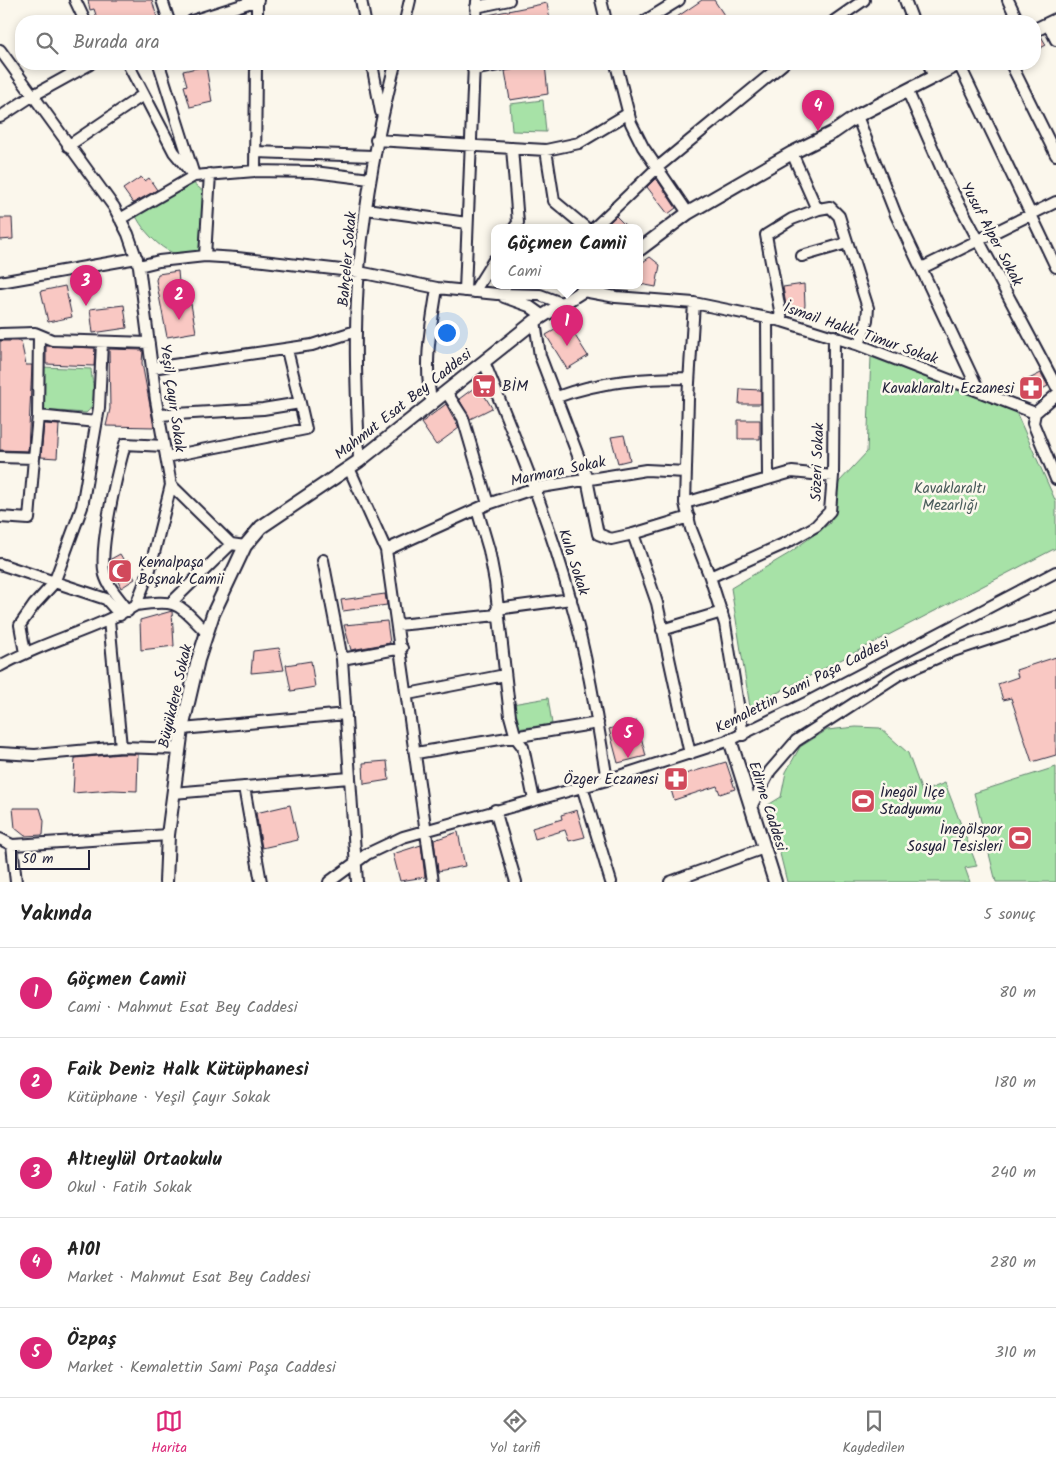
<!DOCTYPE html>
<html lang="tr">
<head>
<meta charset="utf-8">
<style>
	:root { --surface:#fff; --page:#f2f2f2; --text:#222; --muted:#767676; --line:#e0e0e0; --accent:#db2777 }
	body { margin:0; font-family:Kalam,sans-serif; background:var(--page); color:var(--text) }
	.scale { position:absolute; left:15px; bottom:12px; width:75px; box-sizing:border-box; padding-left:5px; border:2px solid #22223b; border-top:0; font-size:14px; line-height:18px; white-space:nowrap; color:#22223b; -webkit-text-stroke:4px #fbf7ec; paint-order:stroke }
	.you { position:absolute; left:446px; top:332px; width:18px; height:18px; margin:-12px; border:4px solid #fff; border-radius:50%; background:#1a73e8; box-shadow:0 0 0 8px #1a73e833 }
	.badge { display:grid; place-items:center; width:32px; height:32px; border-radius:50%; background:var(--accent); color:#fff; font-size:16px; font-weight:700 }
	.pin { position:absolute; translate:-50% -41px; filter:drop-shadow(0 1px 2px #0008) }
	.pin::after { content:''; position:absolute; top:26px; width:18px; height:15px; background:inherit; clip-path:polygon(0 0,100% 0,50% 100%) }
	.popup { position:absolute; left:491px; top:224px; width:152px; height:65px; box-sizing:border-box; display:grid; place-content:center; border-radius:10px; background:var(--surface); filter:drop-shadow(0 1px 4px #0005); font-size:16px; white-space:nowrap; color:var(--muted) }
	.popup b { font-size:19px; color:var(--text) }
	.popup::after { content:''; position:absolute; left:50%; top:100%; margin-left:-10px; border:10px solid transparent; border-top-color:var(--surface) }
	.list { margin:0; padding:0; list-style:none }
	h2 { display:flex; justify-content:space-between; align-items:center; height:65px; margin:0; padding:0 20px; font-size:21px }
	h2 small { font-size:16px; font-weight:400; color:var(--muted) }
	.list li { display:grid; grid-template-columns:32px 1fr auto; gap:15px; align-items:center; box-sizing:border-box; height:90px; padding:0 20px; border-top:1px solid var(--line) }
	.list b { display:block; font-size:19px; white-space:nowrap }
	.list p { margin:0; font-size:16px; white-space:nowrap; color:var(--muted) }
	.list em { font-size:16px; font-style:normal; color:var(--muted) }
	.icon { flex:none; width:28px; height:28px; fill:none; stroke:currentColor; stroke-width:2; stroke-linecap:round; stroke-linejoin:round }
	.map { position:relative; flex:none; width:1056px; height:882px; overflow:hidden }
	.search { position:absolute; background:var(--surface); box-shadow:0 2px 8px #0003; left:15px; right:15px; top:15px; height:55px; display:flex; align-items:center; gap:12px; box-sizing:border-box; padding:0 18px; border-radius:20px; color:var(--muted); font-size:19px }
	.sheet { height:515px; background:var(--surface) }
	nav { display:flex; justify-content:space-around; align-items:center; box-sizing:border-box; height:70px; border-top:1px solid var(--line); background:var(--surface); font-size:14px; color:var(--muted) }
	nav a { display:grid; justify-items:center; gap:2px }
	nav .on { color:var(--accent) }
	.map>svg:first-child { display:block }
	.green { fill:#a7e2a7; stroke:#648271 }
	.building { fill:#f9c8c3; stroke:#22223b }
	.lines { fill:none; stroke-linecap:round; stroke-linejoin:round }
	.minor-casing { stroke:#22223b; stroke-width:14 }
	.tertiary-casing { stroke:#22223b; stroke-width:16 }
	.minor { stroke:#fbf7ec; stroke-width:10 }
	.tertiary { stroke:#fbf7ec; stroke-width:12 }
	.labels { text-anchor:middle; stroke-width:5; stroke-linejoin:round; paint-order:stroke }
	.street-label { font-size:15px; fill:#22223b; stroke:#fbf7ec }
	.poi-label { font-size:15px; fill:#22223b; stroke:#fbf7ec; text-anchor:start }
	.park-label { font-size:15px; fill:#4a5c5b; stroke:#fbf7ec }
</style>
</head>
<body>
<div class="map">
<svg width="1056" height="882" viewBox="0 0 1056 882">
	<rect width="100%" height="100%" fill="#fbf7ec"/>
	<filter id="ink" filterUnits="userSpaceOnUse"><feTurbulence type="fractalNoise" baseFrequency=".02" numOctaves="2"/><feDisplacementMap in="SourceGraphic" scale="10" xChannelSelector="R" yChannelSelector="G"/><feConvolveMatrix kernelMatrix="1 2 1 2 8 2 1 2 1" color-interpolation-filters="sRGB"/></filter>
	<g filter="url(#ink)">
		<path class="green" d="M543,100l3,32 -34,-1 -2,-27z
			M192,182l12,10 -5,58c-23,18 -54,-15 -63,-34z
			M871,357l145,55 40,90v46l-306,159 -19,-119 57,-34 42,-31 9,-41 28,-30z
			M42,367l49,2c1,13 7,36 -5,44l-44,-3z
			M548,698l4,26 -35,5 -5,-25z
			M856,727l24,1 28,25 14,39 23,-9 32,83 -12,2 5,14h-183l-19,-77 13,-8 5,-25 14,-25 27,-17z
			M1056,767v115h-60l-22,-89z"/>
		<path class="building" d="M88,0h64l6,21h-60l-4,-12 -4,1z
			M702,0h12l14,21h-57z
			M547,3l3,18h-67v-5z
			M1041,36l5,9 -11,6v-12z
			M545,64l3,30 -38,6 -5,-29z
			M206,66l6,36 -22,5 -6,-21 3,-1 -4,-14z
			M141,177l4,4 4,-3 8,12 -24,13 -10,-14z
			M656,178l20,30 -8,6 -21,-27z
			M616,216l11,11h-22z
			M0,218h12l1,21 -13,1z
			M650,257l10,8 -4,22 -16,-3v-20z
			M178,271l3,35 10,-2 5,28 -29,5 -11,-57 2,-6z
			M804,284l1,21 -2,12 -16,-5 -4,-25z
			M65,286l7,31 -24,5 -7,-31z
			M124,305l3,23 -34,5 -3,-24z
			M567,323l21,33 -21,13 -21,-34z
			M0,341h21l5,24h6l-4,86 -28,-1z
			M46,346l49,2 -1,18 -48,-2z
			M109,349l34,1 -1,13 12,64 -48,-1 4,-17z
			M1041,373l7,13 -8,4 -15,3 -4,-10z
			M478,385l14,23 -22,11 -11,-20z
			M740,389l21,1v14h-22z
			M446,404l13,24 -23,17 -15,-22z
			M738,420h22v19h-22z
			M44,424l15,1 -2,33 -16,-1z
			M624,435l6,25 -12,3 -7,-26z
			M120,554l15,25 -14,9 -10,-22v-7z
			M385,594l2,11 -44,6 -2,-11z
			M172,611l2,35 -33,4 -1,-30z
			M387,621l3,22 -39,7 -7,-25z
			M279,648l5,22 -33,3 2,-22z
			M1056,657v98l-24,7 -21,-64 -8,2 -5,-16 20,-7 -2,-7z
			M311,661l4,26 -24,4 -5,-26z
			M637,721l9,35 -28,7 -9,-34z
			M121,754h17l-1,37 -25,-1 -39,3 2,-35z
			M387,761l2,19 -25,4 -1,-21z
			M726,762l9,27 -15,5 -3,-8 -43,14 -6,-21z
			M290,805l8,35 -36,8 -6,-35z
			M13,808h27l4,13 -1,14 -18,1 -10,-8z
			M577,810l8,27 -16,4 -4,-11 -30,9 -3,-11 30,-9 -1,-4z
			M458,832l7,34 -27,5 -4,-31z
			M421,845l4,32 -25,4 -7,-27z"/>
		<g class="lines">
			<defs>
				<path id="minor" d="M75,0l10,21
					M162,0l7,21
					M361,0l4,21
					M601,0l5,21
					M905,0l8,21
					M1008,0l10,21
					M476,7l33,-7
					M192,21l66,-21
					M257,21v-21
					M405,21l5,-21
					M476,21l1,-20
					M645,21l34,-21
					M834,21l30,-21
					M1048,24l8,16
					M0,50l114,157 14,27 11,32 17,134 15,85 60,59 14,2
					M128,64l46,88 20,24
					M159,64l34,108
					M372,64l9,48
					M616,64l15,59 12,24 45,66
					M929,64l4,12
					M959,64l97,203
					M1011,64l45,91
					M473,70l31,-6
					M908,92l39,89 109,205
					M857,116l39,99 82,174
					M0,117l32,-21 58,-32
					M376,140l170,10 33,-7 50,-30
					M68,146l75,-51
					M512,148l6,75 -3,4
					M546,150l8,51 31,26
					M255,152l118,4
					M792,153l23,52 4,4 11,-2 9,9 29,92 -1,12 -8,25
					M255,171l1,-107
					M366,209l101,14
					M120,219l74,-43 61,-5 59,1 56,7
					M595,227l63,-60 125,-103
					M205,256l5,-82
					M802,256l45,-13
					M139,266l20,-5 46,-5 32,2 122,14 78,16 60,6 43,1 24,9
					M922,268l134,-66
					M0,282l137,-24
					M465,291l9,-227
					M583,291l33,6 78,6 88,18 77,24 176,68
					M474,292l20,-32
					M504,297l25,9 14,10
					M694,303l-6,96 -3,104 6,26 19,48 15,47 18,111
					M767,318l1,159
					M535,321l5,35 47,123 11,55 13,5 22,-5 24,69 33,151
					M782,321l-16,-86 26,-16 27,-10
					M0,334l35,-1 17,7 97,3
					M484,362c32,78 65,157 87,239 17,58 26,119 36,179
					M152,368l160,-23 44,-14
					M447,393l16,25 25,86
					M557,397c43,-16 86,-19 132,-19
					M432,404c-9,-39 -1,-77 5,-116
					M1035,413l-2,10 23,56
					M1035,413l21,-18
					M159,415l104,-6 37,-6 -13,-53
					M38,416l1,-81
					M0,457l34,1 4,-42 58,6
					M166,457l140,-28 -6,-26
					M359,461c-1,-43 -4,-87 -3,-130 1,-90 17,-180 39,-267
					M349,468l37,82 47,332
					M685,503l107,-31 41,4
					M477,509l12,41 6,32 15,134 6,22 7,9 11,53
					M0,517l29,2 5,-61
					M633,534l56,-17
					M386,550l102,-46 47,-16 111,-18 40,2
					M323,560l19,99 15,223
					M0,564l106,35 14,16
					M710,577l78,-35 28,-16 14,-15 3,-35 1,-140
					M171,603l60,-59
					M136,605c43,-6 41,-2 71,28
					M497,609l74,-10
					M128,611c-7,-11 -18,-21 -22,-33 -10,-22 12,-108 19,-134l39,2
					M109,620l12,127
					M398,625l99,-10
					M662,630l60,-18
					M25,653l-5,-28 14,-20 20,-22 28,-76 17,-99 3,-66
					M342,659l60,-11
					M0,666c44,-25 93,-35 136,-61l14,-36 21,-84
					M408,694l97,-19
					M182,729l164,-15
					M0,753l35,2 86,-8 59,2
					M416,753l182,-30
					M582,786l29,96
					M244,787l17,95
					M173,793l176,-15
					M751,807l19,-36 26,-30 102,-66 52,-23 106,-35
					M495,810l21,72
					M0,839l12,6 18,-1 138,-9
					M12,845l4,37
					M329,882l38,-28 36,-17 204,-57 123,-40 80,-39 246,-129
					M670,882l94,-34"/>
				<path id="tertiary" d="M1035,30l21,-10
					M640,249l48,-36 104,-60 42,-21 23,-16 102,-52
					M730,740l45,142
					M166,882l2,-47 14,-106 16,-69 15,-46 32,-68 16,-19 98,-66 176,-140 57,-36"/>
			</defs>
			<use href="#minor" class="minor-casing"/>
			<use href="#tertiary" class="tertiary-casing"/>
			<use href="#minor" class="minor"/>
			<use href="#tertiary" class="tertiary"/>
		</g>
	</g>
	<defs>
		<symbol id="supermarket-square" viewBox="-11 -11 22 22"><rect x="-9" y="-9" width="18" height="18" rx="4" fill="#d1495b" stroke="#fbf7ec"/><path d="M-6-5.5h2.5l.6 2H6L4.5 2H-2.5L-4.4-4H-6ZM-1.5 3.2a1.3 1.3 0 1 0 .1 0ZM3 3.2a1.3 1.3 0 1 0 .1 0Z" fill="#fff"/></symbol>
		<symbol id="pharmacy-square" viewBox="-11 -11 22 22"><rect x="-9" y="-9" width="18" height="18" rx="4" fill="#d1495b" stroke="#fbf7ec"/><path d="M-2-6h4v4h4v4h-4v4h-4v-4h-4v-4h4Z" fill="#fff"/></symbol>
		<symbol id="mosque-square" viewBox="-11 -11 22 22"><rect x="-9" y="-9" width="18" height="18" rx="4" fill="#d1495b" stroke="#fbf7ec"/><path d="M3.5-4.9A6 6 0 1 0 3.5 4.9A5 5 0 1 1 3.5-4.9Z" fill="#fff"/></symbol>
		<symbol id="stadium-square" viewBox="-11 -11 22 22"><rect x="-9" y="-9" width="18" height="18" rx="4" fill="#d1495b" stroke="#fbf7ec"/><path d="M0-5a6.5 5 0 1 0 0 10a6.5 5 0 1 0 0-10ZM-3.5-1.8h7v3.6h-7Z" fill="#fff"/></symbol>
	</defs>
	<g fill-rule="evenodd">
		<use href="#supermarket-square" x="470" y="372" width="28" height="28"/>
		<use href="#pharmacy-square" x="1017" y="374" width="28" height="28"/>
		<use href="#mosque-square" x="106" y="557" width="28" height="28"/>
		<use href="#pharmacy-square" x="662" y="765" width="28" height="28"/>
		<use href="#stadium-square" x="849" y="787" width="28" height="28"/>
		<use href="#stadium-square" x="1006" y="824" width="28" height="28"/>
	</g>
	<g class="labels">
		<g class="street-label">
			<text transform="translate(992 234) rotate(62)" y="5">Yusuf Alper Sokak</text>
			<text transform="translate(347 259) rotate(-85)" y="5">Bahçeler Sokak</text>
			<text transform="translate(861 333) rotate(19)" y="5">İsmail Hakkı Timur Sokak</text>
			<text transform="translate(173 398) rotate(82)" y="5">Yeşil Çayır Sokak</text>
			<text transform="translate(403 404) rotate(-38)" y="5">Mahmut Esat Bey Caddesi</text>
			<text transform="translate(817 462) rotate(-88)" y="5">Sözeri Sokak</text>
			<text transform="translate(558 471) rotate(-12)" y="5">Marmara Sokak</text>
			<text transform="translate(574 562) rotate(72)" y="5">Kula Sokak</text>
			<text transform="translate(802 685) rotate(-27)" y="5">Kemalettin Sami Paşa Caddesi</text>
			<text transform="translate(175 696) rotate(-77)" y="5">Büyükdere Sokak</text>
			<text transform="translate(768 806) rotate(72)" y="5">Edirne Caddesi</text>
		</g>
		<g class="poi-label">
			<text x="502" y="391">BİM</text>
			<text x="1014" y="393" text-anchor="end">Kavaklaraltı Eczanesi</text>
			<text x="138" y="567">Kemalpaşa<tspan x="138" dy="17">Boşnak Camii</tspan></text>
			<text x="658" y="784" text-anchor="end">Özger Eczanesi</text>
			<text x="880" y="797">İnegöl İlçe<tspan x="880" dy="17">Stadyumu</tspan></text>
			<text x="1002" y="834" text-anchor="end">İnegölspor<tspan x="1002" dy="17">Sosyal Tesisleri</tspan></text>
		</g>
		<g class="park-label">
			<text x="950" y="493">Kavaklaraltı<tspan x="950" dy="17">Mezarlığı</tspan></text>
		</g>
	</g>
</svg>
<div class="scale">50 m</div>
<div class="you"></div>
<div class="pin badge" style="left:567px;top:346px">1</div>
<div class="popup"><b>Göçmen Camii</b>Cami</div>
<div class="pin badge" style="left:179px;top:320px">2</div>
<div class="pin badge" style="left:86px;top:306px">3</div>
<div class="pin badge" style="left:818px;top:131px">4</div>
<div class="pin badge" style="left:628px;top:758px">5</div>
<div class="search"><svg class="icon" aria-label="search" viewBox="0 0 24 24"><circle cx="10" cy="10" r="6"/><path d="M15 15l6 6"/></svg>Burada ara</div>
</div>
<section class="sheet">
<h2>Yakında<small>5 sonuç</small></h2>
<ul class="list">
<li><span class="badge">1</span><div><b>Göçmen Camii</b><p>Cami · Mahmut Esat Bey Caddesi</p></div><em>80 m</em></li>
<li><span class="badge">2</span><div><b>Faik Deniz Halk Kütüphanesi</b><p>Kütüphane · Yeşil Çayır Sokak</p></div><em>180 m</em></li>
<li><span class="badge">3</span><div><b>Altıeylül Ortaokulu</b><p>Okul · Fatih Sokak</p></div><em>240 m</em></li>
<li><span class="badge">4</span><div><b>A101</b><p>Market · Mahmut Esat Bey Caddesi</p></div><em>280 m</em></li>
<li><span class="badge">5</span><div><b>Özpaş</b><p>Market · Kemalettin Sami Paşa Caddesi</p></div><em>310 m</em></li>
</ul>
</section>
<nav>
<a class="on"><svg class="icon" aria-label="map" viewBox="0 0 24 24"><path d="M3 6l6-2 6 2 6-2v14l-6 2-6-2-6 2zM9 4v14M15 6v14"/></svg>Harita</a>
<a><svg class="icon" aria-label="directions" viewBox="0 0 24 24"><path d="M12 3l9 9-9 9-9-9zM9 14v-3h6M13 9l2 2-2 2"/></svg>Yol tarifi</a>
<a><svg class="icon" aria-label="saved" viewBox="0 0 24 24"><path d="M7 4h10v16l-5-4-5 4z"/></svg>Kaydedilen</a>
</nav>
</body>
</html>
